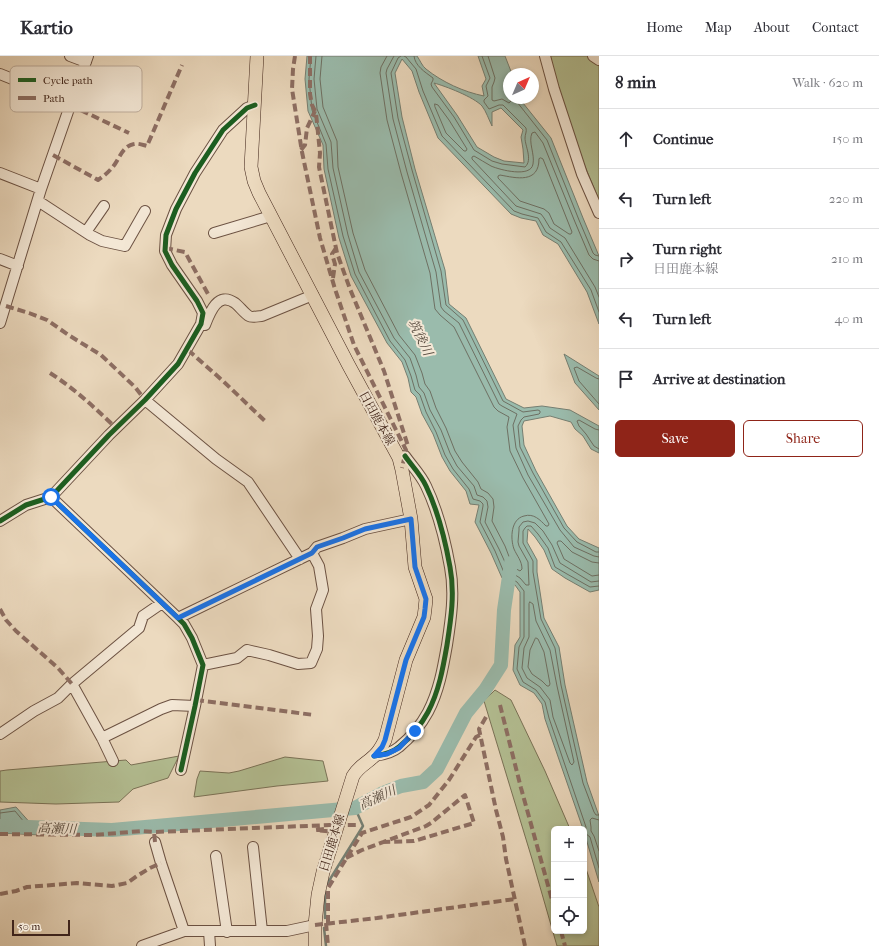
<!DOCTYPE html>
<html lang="en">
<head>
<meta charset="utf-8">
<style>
	:root { --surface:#fff; --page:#f2f2f3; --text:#2b2b33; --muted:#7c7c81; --line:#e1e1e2; --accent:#8f2418 }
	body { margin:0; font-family:"IM FELL French Canon","Noto Serif JP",serif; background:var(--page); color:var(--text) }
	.controls { position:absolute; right:12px; bottom:12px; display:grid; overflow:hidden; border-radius:6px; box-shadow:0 2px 6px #0003 }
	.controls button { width:36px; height:36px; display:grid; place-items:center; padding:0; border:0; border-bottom:1px solid var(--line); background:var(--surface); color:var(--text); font:20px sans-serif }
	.compass { position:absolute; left:503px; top:12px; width:36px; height:36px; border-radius:50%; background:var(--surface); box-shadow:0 2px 6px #0003; rotate:44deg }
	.scale { position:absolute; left:12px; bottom:10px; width:58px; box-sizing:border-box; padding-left:4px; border:2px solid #41251a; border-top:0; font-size:11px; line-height:14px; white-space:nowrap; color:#41251a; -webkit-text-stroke:3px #f3e7d5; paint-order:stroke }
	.stop { position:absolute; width:12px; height:12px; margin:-9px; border:3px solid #1a73e8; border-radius:50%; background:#fff }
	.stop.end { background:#1a73e8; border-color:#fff; box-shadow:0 1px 4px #0008 }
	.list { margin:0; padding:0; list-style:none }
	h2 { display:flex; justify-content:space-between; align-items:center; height:52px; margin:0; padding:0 16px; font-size:17px }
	h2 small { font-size:13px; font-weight:400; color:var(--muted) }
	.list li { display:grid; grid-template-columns:26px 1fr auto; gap:12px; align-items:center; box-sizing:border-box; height:60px; padding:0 16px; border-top:1px solid var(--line) }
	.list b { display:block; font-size:15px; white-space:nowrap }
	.list p { margin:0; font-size:13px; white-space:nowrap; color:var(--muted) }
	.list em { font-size:13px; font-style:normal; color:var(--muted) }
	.actions { display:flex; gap:8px; padding:12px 16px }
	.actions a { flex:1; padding:9px 0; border:1px solid var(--accent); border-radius:6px; text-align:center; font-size:14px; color:var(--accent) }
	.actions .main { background:var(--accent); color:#fff }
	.icon { flex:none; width:22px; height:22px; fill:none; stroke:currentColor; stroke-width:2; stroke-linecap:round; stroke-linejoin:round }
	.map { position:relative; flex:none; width:599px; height:890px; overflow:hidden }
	header { display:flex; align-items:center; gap:24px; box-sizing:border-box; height:56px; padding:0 20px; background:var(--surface); border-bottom:1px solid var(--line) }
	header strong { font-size:19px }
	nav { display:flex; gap:22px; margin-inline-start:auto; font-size:14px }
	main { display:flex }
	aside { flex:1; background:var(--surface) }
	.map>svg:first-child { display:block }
	.green { fill:#b4c094; stroke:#7a7257 }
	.water { fill:#9abbac; stroke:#767f72; fill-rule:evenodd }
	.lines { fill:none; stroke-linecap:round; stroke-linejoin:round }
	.shore { stroke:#6e7063; stroke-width:1 }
	.stream { stroke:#767f72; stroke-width:2.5 }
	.river { stroke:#9abbac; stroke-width:14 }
	.minor-casing { stroke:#6c5243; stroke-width:12 }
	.major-casing { stroke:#41251a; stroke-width:14 }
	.minor { stroke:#f3e7d5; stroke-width:10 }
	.major { stroke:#ecdabf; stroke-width:13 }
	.quiet { stroke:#8d6e63; stroke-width:4; stroke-dasharray:8 4; stroke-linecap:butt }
	.cycleway-casing { stroke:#f3e7d5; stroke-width:8 }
	.cycleway { stroke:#1b5e20; stroke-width:5 }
	.route { stroke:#1a73e8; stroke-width:5 }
	.labels { text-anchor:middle; stroke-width:4; stroke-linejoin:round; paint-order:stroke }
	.street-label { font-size:12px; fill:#41251a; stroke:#f3e7d5 }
	.water-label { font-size:13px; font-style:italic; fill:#574a3e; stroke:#f3e7d5 }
	.key { fill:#f3e7d5; stroke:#bead9d; stroke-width:1 }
	.key-label { font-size:11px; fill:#41251a }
</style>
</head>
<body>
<header>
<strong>Kartio</strong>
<nav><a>Home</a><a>Map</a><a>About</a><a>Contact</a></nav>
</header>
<main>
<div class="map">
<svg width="599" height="890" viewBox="0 0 599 890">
	<rect width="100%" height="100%" fill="#ecdabf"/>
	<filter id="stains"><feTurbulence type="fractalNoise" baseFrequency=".005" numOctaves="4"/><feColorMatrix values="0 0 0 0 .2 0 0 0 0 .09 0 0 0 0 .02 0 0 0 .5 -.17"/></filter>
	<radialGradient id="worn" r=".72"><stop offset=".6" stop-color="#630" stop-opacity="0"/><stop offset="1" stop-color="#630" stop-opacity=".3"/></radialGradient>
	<path class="green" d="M548,0h40l11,10v134l-15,-36 -15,-39 -8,-30z
		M495,634l16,10 34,71 25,58h-16v102h30v-68l15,44v39h-42l-25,-87 -48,-158z
		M179,700l-11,22 -35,11 -14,13 -63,2 -56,-2v-31l7,-1 119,-10 5,5z
		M285,701l38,4 5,20 -51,5 -83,11 3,-18 3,-8 29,2 10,-2z"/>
	<path class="water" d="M307,0h110c3,4 5,10 9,13 16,13 38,23 58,27l-2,-10 4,-7 -8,-23h27l7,18h-3v24h10l32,40 32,80 16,38v68l-12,-32 -29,-48 -15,-9 -7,-14 -15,-3 -10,-4 -73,-76 -19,-46 -7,-21 -10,-12 -7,14 7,44 13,52 30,101 4,34 17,14 40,81 18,9 18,-2 28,4 29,16v27l-8,-4 -8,-13 -8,-7 -4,-7 -21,-6 -26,5 -2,5 2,19 12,26 31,55 12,13 20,9v42l-9,2 -25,-14 -13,-9 -8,-19 -9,-13 -7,-8 -1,13 10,18v12l7,46 15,29 6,38 22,97 12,34v66l-15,-50v-3h-1l-38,-110 -3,-15 -8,-11 -14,-8 -7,-15 2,-25 5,-8v-45l-5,-7 -13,-7 -11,-25 -16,-31 4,-17 -9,-1 -4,-13 -16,-20 -8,-14 -9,-23 -11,-20 -6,-17 -5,-5 -3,-14 -6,-16 -15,-19 -36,-67 -12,-38 -15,-69 -1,-24 -15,-34 -3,-32zM434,27c11,3 40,14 48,23 4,5 7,14 10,20v-14l9,-4 22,22 -2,7 2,12 1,14 -20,-2 -10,-4 -17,-10 -20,-32z
		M564,298l35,22v34l-24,-27z
		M16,751l25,28 -41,-2v-23z"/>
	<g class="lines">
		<path class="shore" d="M311,0l-2,23 3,31 14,34 2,25 15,67 12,38 35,67 15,19 6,16 4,14 5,5 6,17 10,20 9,23 8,14 16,20 4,10 7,2 3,3v2l-3,16 15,29 10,24 12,7 7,9v46l-5,10 -2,22 6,13 13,8 9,12 4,16 37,109 -1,6 5,4 9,31
			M316,0l-2,23 3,30 14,33 2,26 15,67 11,37 35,66 16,20 6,17 3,12 5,6 6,17 11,20 9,23 7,13 17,20 3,9 6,2 4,4 1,6 -3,15 14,27 10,22 11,7 6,7h3l-1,-23 -9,-16 -1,-4 1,-12v-3l4,-5 5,-1 7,2 8,8 9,14 8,18 31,19 8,-1
			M322,0l-2,23 3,28 14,34 1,26 15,66 12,37 34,65 16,20 7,18 3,11 5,7 6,17 10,20 9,23 7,11 16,20 3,7 7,4 5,6 1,8 -2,14 13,25 8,21 7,4 2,-2c0,-8 -5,-13 -8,-20 -4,-11 -3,-30 10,-33 10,-3 16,4 22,10h2l1,-2 -26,-46 -13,-27 -3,-24 2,-10 -11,-6 -4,-4 -40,-80 -14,-12 -5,-6 -5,-36 -29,-100 -14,-53 -7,-47 1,-6 6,-11
			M394,0l-7,13 -1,4 7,46 14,53 29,100 5,35 3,4 15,12 40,81 3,2 15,8 -4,11 3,23 12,27 32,55 14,17 20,9 5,1
			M401,0l-3,2 -7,15 7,45 14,52 29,101 5,34 17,15 40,81 20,11 15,-2 2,1v2l-1,1 -15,3 -3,3 -3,6 2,21 13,26 31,55 13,14 19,10h3
			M404,0l2,1 10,12 7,22 19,45 72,75 8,3 16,4 8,14 15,10 30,48 8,22
			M414,0c1,10 11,16 19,22v2l-2,4 1,3 22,30 20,33 18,11 10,3 23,3c8,-7 0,-21 0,-29 0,-4 2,-6 1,-10l-23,-23h-4l-10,4 -5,-7v-2l4,-4 -2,-10 4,-8 -8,-22
			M488,0l7,22 -1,4 -2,5v13l2,1 8,-2 7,4 2,-2v-3
			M516,42l1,4 30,38 32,80 14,33 2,2 4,1
			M435,48l3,1 11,15 18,29 -1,2h-2l-18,-18 -11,-26z
			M541,102l2,1 29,73 -1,2h-2l-15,-10 -5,-11 -5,-4 -24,-8 -22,-23v-2l2,-1c16,3 39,9 39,-16z
			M599,205l-6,-2 -4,-4 -14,-33 -32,-79 -8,-11 -3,1c-4,9 3,21 1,31 -2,14 -33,6 -42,2 -6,-3 -11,-7 -17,-10l-2,1v2l44,47 25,8 3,4 6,10 15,10 30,49 4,10
			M599,323l-3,-1 -19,-11 -3,1 5,13 20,23
			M599,374l-4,-1 -16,-9 -2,1 2,5 7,8 8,12 5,3
			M599,507l-7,-1 -20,-10 -11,-11h-3l-1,2 7,16 28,17 7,-1
			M599,530l-9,1 -23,-13 -12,-7 -7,-19 -10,-14 -7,-8h-4l-2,2 -2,3v12l10,18v11l8,47 14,29 6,37 22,98 11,29 2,3h3
			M530,546l3,2 3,17 14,29 7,36 17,76 -2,3 -2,-2 -17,-46 -3,-17 -10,-13 -13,-9 -5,-10 2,-20 5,-11v-33z
			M536,582l2,1 6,13 6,32 -1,2h-2l-5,-5 -10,-7 -4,-7 2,-17 5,-11z
			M0,757l15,-2 14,17 -2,2 -27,-1
			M599,764l-7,-2 -2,2 1,7v4l3,5 5,15"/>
		<path class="stream" d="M327,828l36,-58 -8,-18
			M325,862v-28
			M324,872l2,18"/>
		<path class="river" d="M0,770l112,4 243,-22 28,-15 18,-7 22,-4 14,-13 29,-56 19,-23 16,-25 3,-55 7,-47"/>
		<defs>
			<path id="minor" d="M70,0l16,6
				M545,0l9,33 28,85 17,39
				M593,0l6,4
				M0,18l50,20
				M0,117l41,16
				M38,145l52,34 12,6 23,5 20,-35
				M86,176l18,-26
				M214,177l57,-17
				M0,203l18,7
				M0,267l41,-134 31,-89 16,-44
				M205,269c5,-13 13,-34 30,-22 4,3 10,11 14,13 3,2 9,0 13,0l51,-21
				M145,344l71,59 32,23 52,77
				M51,441l127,121 6,6 8,14 11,27 -8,41 -14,64
				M0,465l26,-16 25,-8 58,-62 36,-35 33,-36 23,-40 2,-11 -6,-12 -25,-36 -7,-14 1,-16 10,-26 19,-36 28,-43 24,-22 8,-3
				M178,562l134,-65 5,-6 26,-9 22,-9 46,-10
				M203,609l34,-7 10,-8 22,5 29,9 13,-1 6,-14 1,-13 -2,-27 7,-19 -4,-24 -7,-13
				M72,628l30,54 11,23
				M0,678l34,-23 24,-13 14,-14 67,-56 4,-12 19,-13
				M102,682l59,-29 11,-4 23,1
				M374,700c9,-1 18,-3 25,-9 11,-9 22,-22 29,-35 11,-21 15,-44 19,-67 4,-26 8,-52 3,-78 -5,-28 -12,-56 -24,-81 -5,-11 -14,-20 -21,-30
				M155,786l6,21 23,68
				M253,791l9,84
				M216,800l11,76
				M209,875l1,15
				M142,890l42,-15h103l28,-6"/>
			<path id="major" d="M257,0l-6,111 3,14 5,12 89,171 51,94 3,12 9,49 4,48 11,32 -1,10 -1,8 -18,43 -21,80c-3,6 -6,12 -11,16 -8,8 -15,10 -21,20l-30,96 -5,23 -3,30v21"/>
		</defs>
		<use href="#minor" class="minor-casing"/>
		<use href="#major" class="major-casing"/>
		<use href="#minor" class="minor"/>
		<use href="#major" class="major"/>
		<path class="quiet" d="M295,0l-2,13 -1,20 10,63 18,86 15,51 19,56 52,105 -4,18
			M310,0v38l2,11 4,8 4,40 -1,14 18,86 13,36 34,82 24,75
			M70,49l59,28
			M301,94l4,-5 2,-17 8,-17
			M53,99l45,25c6,-4 12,-9 17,-16 5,-7 8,-18 19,-20 4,-1 9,1 13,2l35,-81
			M165,192l20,4 23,42
			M333,222l2,-14 -3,-10 4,-6
			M6,250l23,7 18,7 23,16 31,19 34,32 10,13
			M188,294l35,31 42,40
			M50,317c25,16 45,35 66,55
			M0,553l6,11 10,11 42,37 14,16
			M196,644l118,15
			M500,649l21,83 33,119
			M486,661l-7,12 17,81 7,27 3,22 19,87
			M324,773l-8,1 19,2
			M0,778l94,1 48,-4 12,1
			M155,786l-1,-10 176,-7h26
			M346,802l16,-8 64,-24 5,-3 34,-28 9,28 -60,18 -31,1
			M0,838l16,-3 11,-4 50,-4 35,3 15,-3 10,-7 13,-8 11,-5
			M326,867l2,23
			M328,867v-35l34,-55 49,-16 18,-12 20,-25 27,-43 4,-2
			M315,869l62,-7 138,-19
			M561,875l4,15"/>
		<defs>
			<path id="cycleway" d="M51,441l127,121 6,6 8,14 11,27 -8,41 -14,64
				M0,465l26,-16 25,-8 58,-62 36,-35 33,-36 23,-40 2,-11 -6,-12 -25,-36 -7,-14 1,-16 10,-26 19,-36 28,-43 24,-22 8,-3
				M374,700c9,-1 18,-3 25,-9 11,-9 22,-22 29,-35 11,-21 15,-44 19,-67 4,-26 8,-52 3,-78 -5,-28 -12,-56 -24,-81 -5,-11 -14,-20 -21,-30"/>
		</defs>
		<use href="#cycleway" class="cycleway-casing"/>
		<use href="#cycleway" class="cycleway"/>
	</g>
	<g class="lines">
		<path class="route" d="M51,441l127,121 134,-65 5,-6 26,-9 22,-9 46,-10 4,48 11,32 -1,10 -1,8 -18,43 -21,80 -3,7 -8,9 13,-2 12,-6 16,-17"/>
	</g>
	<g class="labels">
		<g class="street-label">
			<text transform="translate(377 362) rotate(61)" y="4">日田鹿本線</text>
			<text transform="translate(332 787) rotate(-73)" y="4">日田鹿本線</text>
		</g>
		<g class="water-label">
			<text transform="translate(421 281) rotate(64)" y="5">筑後川</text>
			<text transform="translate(377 741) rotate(-25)" y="5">高瀬川</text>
			<text transform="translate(57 772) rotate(2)" y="5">高瀬川</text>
		</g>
	</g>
	<rect x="10" y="10" width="132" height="46" rx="6" class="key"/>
	<rect x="18" y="22" width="18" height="4" fill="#1b5e20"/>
	<rect x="18" y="40" width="18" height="4" fill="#8d6e63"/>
	<g class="key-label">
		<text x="43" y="28">Cycle path</text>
		<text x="43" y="46">Path</text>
	</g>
	<rect width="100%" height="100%" filter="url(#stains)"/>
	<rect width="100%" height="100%" fill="url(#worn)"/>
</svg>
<div class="controls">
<button>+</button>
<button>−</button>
<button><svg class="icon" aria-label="locate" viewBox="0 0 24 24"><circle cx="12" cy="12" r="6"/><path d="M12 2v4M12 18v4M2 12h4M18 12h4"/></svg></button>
</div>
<svg class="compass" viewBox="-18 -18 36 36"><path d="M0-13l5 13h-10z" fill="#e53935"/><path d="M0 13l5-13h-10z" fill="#7c7c81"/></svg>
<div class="scale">50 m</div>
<div class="stop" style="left:51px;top:441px"></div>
<div class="stop end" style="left:415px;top:675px"></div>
</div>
<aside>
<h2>8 min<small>Walk · 620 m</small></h2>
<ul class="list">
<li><svg class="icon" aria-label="ahead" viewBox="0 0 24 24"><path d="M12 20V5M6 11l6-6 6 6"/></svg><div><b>Continue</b></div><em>150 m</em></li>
<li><svg class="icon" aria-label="left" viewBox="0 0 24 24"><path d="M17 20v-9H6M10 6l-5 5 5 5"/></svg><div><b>Turn left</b></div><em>220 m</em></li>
<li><svg class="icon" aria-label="right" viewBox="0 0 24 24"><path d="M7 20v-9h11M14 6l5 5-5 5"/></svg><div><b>Turn right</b><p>日田鹿本線</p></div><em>210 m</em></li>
<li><svg class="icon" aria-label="left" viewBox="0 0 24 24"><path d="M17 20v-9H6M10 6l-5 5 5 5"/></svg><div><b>Turn left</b></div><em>40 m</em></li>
<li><svg class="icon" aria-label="arrive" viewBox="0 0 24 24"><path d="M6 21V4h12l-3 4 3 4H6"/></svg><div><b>Arrive at destination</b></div></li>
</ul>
<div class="actions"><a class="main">Save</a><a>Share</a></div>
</aside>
</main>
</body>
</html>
